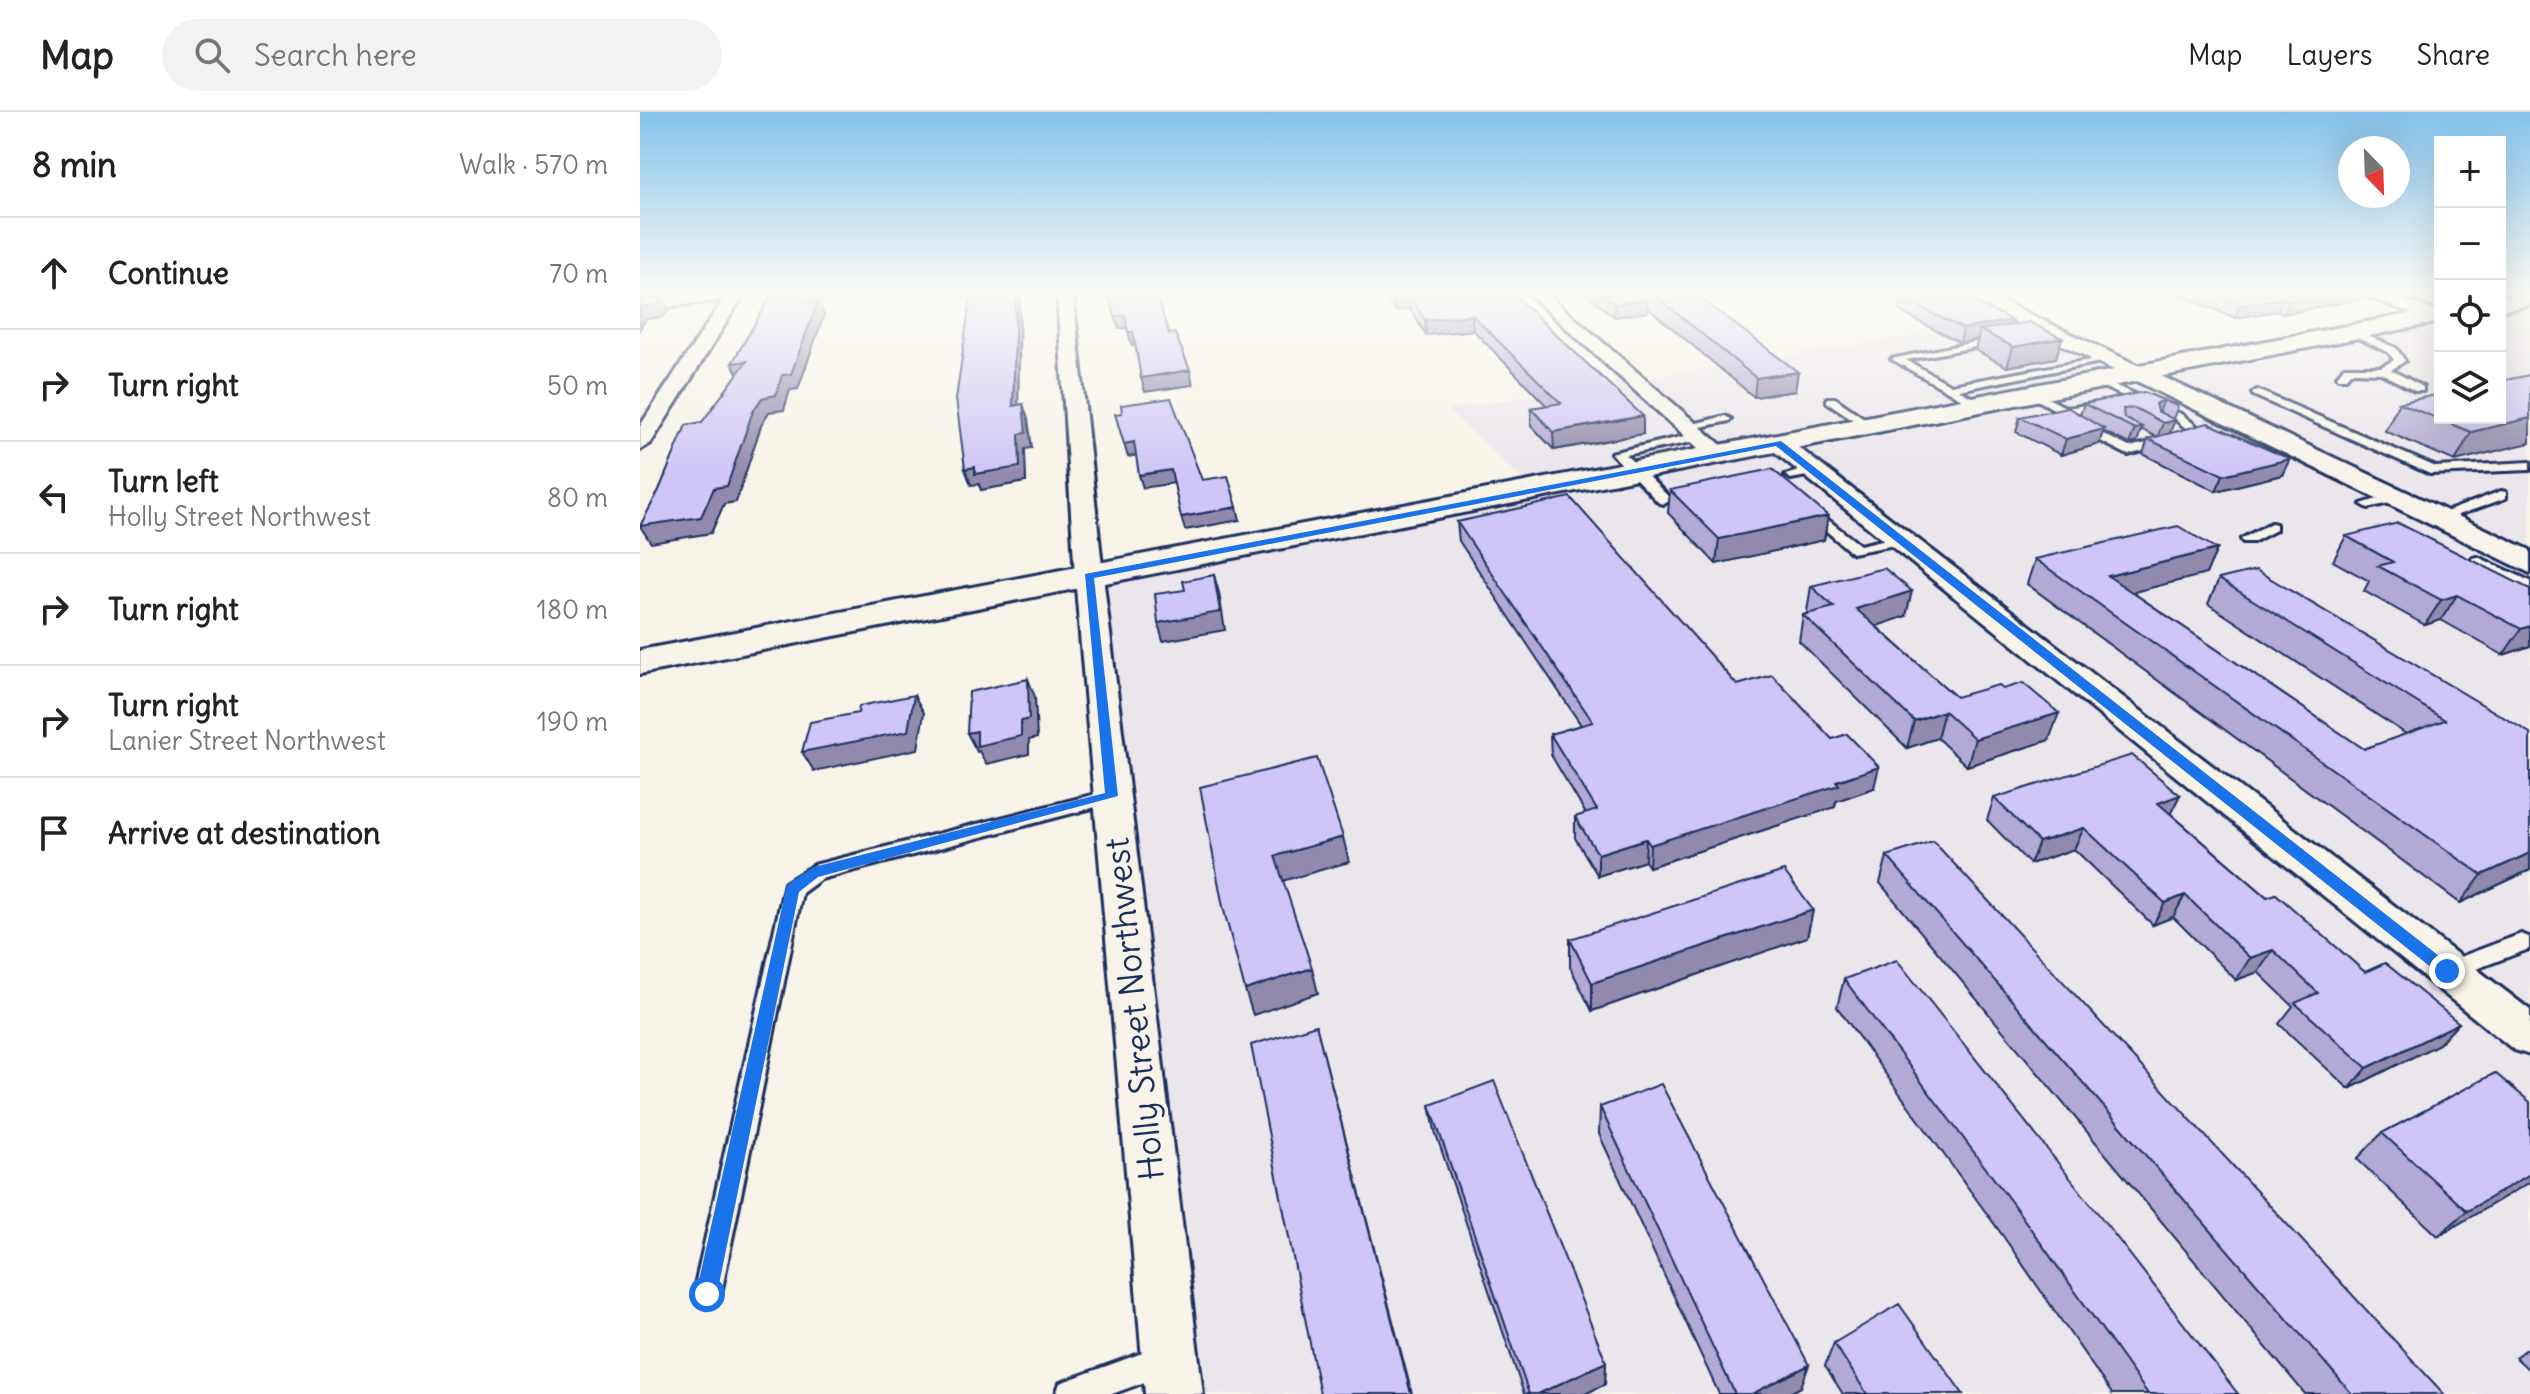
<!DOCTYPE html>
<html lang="en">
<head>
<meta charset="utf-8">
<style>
	:root { --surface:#fff; --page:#f2f2f2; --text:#222; --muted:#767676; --line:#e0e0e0 }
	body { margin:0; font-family:Delius,sans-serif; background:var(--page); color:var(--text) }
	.controls { position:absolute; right:24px; top:24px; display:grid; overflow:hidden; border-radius:0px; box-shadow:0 8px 32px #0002 }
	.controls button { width:72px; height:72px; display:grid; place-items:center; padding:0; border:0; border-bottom:2px solid var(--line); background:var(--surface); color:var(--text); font:40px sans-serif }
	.compass { position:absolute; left:1698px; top:24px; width:72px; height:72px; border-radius:50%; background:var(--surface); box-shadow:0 8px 32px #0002; rotate:157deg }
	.stop { position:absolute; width:24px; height:24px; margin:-18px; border:6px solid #1a73e8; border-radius:50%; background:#fff }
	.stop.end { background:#1a73e8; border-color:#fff; box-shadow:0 2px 8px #0008 }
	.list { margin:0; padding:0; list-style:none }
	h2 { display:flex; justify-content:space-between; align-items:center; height:104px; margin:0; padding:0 32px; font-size:34px }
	h2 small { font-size:26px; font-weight:400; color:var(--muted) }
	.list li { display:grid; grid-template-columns:52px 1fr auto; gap:24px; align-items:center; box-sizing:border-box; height:112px; padding:0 32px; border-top:2px solid var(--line) }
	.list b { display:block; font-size:30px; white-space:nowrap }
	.list p { margin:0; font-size:26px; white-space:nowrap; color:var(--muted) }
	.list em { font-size:26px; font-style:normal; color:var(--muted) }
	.icon { flex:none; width:44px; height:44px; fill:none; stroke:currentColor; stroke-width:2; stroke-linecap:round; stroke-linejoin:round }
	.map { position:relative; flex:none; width:1890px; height:1282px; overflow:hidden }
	header { display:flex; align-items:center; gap:48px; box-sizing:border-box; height:112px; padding:0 40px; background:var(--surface); border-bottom:2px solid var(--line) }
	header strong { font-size:38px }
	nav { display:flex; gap:44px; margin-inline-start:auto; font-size:28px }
	.search { width:560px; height:72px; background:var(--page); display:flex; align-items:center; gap:20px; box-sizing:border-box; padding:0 28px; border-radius:44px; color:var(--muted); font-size:30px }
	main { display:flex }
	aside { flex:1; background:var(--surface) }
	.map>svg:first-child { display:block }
	.built { fill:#ebe5ec }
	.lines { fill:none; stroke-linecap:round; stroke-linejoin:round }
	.service-casing { stroke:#1b2f5e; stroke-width:6 }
	.minor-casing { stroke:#1b2f5e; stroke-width:6 }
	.tertiary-casing { stroke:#1b2f5e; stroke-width:6 }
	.secondary-casing { stroke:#1b2f5e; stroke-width:6 }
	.service { fill:#f7f3e8; fill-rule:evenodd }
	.minor { fill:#f7f3e8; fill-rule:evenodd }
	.tertiary { fill:#f7f3e8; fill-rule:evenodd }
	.secondary { fill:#f7f3e8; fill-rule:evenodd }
	.wall { fill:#b2a9d4; stroke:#1b2f5e; stroke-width:2 }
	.shaded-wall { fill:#918aad; stroke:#1b2f5e; stroke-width:2 }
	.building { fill:#cfc5f7; stroke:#1b2f5e; stroke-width:2 }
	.route { fill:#1a73e8 }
	.labels { text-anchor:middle; stroke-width:7; stroke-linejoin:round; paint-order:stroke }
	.near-street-label { font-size:34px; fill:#1b2f5e; stroke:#f7f3e8 }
</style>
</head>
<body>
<header>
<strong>Map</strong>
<div class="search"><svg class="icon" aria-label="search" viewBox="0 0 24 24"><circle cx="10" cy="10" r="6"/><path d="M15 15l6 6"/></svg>Search here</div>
<nav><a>Map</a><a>Layers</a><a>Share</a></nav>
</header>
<main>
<aside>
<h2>8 min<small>Walk · 570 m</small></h2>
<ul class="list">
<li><svg class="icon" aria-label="ahead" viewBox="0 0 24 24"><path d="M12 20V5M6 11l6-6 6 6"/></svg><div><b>Continue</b></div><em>70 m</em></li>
<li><svg class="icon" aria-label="right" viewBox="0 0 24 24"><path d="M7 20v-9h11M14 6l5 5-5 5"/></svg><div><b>Turn right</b></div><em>50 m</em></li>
<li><svg class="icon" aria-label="left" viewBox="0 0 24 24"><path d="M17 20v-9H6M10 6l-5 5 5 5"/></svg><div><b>Turn left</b><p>Holly Street Northwest</p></div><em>80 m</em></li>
<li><svg class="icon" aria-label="right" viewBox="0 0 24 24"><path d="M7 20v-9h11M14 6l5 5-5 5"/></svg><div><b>Turn right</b></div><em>180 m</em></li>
<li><svg class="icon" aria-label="right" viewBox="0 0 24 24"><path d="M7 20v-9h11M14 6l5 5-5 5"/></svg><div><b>Turn right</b><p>Lanier Street Northwest</p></div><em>190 m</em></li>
<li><svg class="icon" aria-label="arrive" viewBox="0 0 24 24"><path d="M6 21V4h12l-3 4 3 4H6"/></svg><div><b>Arrive at destination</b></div></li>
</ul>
</aside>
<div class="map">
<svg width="1890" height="1282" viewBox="0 0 1890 1282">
	<rect width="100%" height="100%" fill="#f7f3e8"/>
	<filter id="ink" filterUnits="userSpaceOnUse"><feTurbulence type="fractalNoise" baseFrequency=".0125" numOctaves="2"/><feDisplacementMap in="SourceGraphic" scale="16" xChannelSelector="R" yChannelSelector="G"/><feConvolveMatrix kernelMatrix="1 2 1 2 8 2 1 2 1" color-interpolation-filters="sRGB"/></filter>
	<g filter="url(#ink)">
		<path class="built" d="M1890,193v1089h-1353l-98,-805 463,-92 -95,-88 562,-88 139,55 292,-54v96h60v-108z"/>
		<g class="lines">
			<defs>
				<path id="service" d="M1712,217l44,19 9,13 -14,9 32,17v4h-8l-34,-18 -30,-1 -5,6h-8l-1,-2 7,-9h37l13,-7 -6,-8 -39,-18v-4z
					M1360,225l3,1v4l-97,18 45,25 155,-28 5,3 -152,30 21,12 2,2 -6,3 -85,-48z
					M1458,266l83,36 26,20 -79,21 -51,-26v-4h8l44,22 63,-14 -19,-15 -79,-35v-4z
					M1392,278l35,18 37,-6 6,3 -45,10 -37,-20 -1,-2z
					M1617,278l179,77 94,-5v8l-100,4 -177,-79 -1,-2z
					M1187,286h8l39,27 -10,2 -37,-25z
					M1085,304l6,3 -2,2 -42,9 -6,-3z
					M1058,321l6,4 -2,3 -76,15 43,42 2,3 -7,4 -5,-1 -48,-50z
					M1173,355l4,1v6l-26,5 -6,-4z
					M1861,379l5,1v6l-64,23 -5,1 -7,-4z
					M1753,382l6,4 -1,3 -30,7 -7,-4z
					M1168,392l52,41 40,-9 7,4 -7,4 -48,9 -49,-42v-6z
					M1631,411l5,1v6l-23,12h-10l-2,-3z
					M1838,445l52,24v10l-57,-27v-6z
					M472,678l9,6 -2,5 -298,78 -19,14 -81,401 -4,10 -10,4 -10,-4 -4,-10 92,-411 29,-18z
					M1881,822l8,3v12l-82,31 -8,-3 -3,-6 3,-6z
					M524,1233l11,4 4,11 -4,11 -63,23h-56l4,-11z"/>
				<path id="minor" d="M50,182h54l-93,149 -11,7v-24l83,-126 -83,10v-10z
					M417,182h16l30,282 100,818h-58l-70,-818z
					M889,182h18l179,155 3,5 -3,5h-16z
					M1721,182h25l54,18v8h-11z
					M1138,324l8,2 744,572v45l-16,-5 -744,-602 -3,-5 3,-5z"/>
				<path id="tertiary" d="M1318,182h29l543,256v23z"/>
				<path id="secondary" d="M1876,182h14v11l-30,6v-14z
					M1800,196v14l-1800,352v-24z"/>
			</defs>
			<use href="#service" class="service-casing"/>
			<use href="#minor" class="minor-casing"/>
			<use href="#tertiary" class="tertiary-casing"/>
			<use href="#secondary" class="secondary-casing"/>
			<use href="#service" class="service"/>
			<use href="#minor" class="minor"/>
			<use href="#tertiary" class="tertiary"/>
			<use href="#secondary" class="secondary"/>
		</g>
		<path class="wall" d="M740,182h123l140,140 -89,16 -23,-25v-17l16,-2 -74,-76 -47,5 -16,-26 -15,2z
			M947,182h108l100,97 -41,6 -106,-89 -1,4 -33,5z
			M1537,182h189l-2,4 -80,16 -7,-3 -42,7z
			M1262,186l109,22 -1,5 52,13 -6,20 -49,9 -32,-17 3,-11 -18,4 -61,-32z
			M1890,263l-75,86 -70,-30 14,-28z
			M1504,280l34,14 -5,13 -3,14 112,42 -66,16 -73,-37 5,-15 8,-2 -15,-8 -4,13 -8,2 -26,-13 -4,13 -38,11 -45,-23 4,-15 60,-2 4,-11z
			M1030,378l158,26 -4,24 -108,24 -48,-51z
			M817,410l280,163 137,103 -38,13 -1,6 -186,60 -4,-6 -47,15 -23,-38v-21l11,-3 -35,-59 -1,-21 31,-9 -122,-184z
			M1706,424l184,53v57l-27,9 -62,-35 -16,5 -61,-34 5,-10 -36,-20z
			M1577,437l-11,25 -74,18 232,157 42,-15 -198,-130 11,-25 311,154v137l-70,33 -433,-319 8,-25z
			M1171,474l95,30 -30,10 80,71 93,43 -82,26 -30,-28 -30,10 -108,-107 4,-26 5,-2 -1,-1z
			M1354,686l177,16 96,83 98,75 94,51 -20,21 -90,45 -70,-65 14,-18 -35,-34 -22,8 -63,-63 -20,8 -79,-76 -44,15 -43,-44z
			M1247,744l557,538h-139l-425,-511z
			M1173,798l-6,27 -215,74 -22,-44v-28z
			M1204,867l394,415h-126l-109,-158 -166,-229z
			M790,993l176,257 -1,22 -20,10h-61l-89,-263z
			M960,995l201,280 -13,7h-69l-120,-260z
			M1742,1021l148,49 -92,54 -81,-77z
			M1194,1231l129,51h-120l-18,-28z
			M1890,1235v24l-15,-14z"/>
		<path class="shaded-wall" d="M0,182h27l-27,4z
			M173,182h11l-4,11 4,10 -26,74 -8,1 -6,20 -15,2 -8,14 -25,76 -12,2 -13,29 -60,10 -11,-17 113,-115 9,-13 20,-23z
			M376,182h4l-2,127 -5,-15z
			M768,182l2,15 -15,2 -2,-15z
			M1685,182h41l-2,4 -80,16 5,-13z
			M22,186l7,12 -6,7 -17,2 -6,10v-22z
			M1642,186l-5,13 -42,7 5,-13z
			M1008,188l-1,12 -33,5v-13z
			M485,203l4,13 -10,1 -4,-13z
			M832,203l1,15 -47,5 -1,-15z
			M1371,208l-3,13 -28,-3 -2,9 -18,4 3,-14z
			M488,220h5l3,13 -4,1z
			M1422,226l-6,20 -49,9 6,-20z
			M107,249l-8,16 -7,-14z
			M550,258l3,15 -48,7 -4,-14z
			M1158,260l-3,19 -41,6 2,-19z
			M1524,288l-6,15 -3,-11z
			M383,292l5,15 4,29 -7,1 1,33 -45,8 -2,-6 -8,1 -6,-16 10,-2 44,-33z
			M1003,304v18l-89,16 -1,-18z
			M1890,306v25l-75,18 16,-29z
			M1535,308l-6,15 -12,3 6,-15z
			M1502,315l-5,15 -8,2 6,-15z
			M1464,317l-5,15 -38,11 5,-16z
			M494,330l4,13 -10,2 -4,-13z
			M1650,347l-8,16 -66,16 7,-16z
			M531,358l4,13 -32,5 -4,-13z
			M597,395l3,13 -55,10 -4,-13z
			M1188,404l-4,24 -108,24 3,-25z
			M1577,437l-11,25 -108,27 10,-25z
			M574,463l5,18 6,37 -62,11 -5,-18z
			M1272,479l-6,25 -55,19 5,-26z
			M1817,483l-16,25 -16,5 16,-25z
			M1890,514v20l-27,9 18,-26z
			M388,567l7,18 2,41 -8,2v14l-43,10 -7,-13 -2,1 -10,-19 54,-12z
			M274,583l10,18 -6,36 -104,22 -12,-19z
			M1304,599l-7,27 -30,10 7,-27z
			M1419,601l-10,27 -82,26 8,-27z
			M1239,655l-5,21 -38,13 -1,6 -186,60 1,-22z
			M1540,683l-11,22 -11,-14z
			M1444,716l-10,21 -44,15 9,-22z
			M703,725l6,25 -67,19 -7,-25z
			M1006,727l-1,22 -47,15v-22z
			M1890,741v17l-70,33 22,-28z
			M1545,783l-12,22 -20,8 12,-22z
			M1173,798l-6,27 -215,74v-28z
			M1633,838l-15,22 -22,8 14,-22z
			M672,856l6,25 -65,22 -8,-25z
			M1819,911l-20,21 -90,45 18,-21z
			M676,913l7,27 89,342h-1z
			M1890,1062v8l-92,54 29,-25z
			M966,1250l-1,22 -20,10h-47z
			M1169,1253l-8,22 -13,7h-36z"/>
		<path class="building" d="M132,182h41l-4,9 9,-1 -27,72 -9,1 -6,20 -14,3 -9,13 -26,75 -13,2 -13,29 -61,9 19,-36 27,-65 16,-3 45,-61 -15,2z
			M331,182h45l-3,112 10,-2 3,29 -7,1 1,33 -45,7v-7l-10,2 -9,-70z
			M468,182h48l13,40 6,-1 15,37 -49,8 -8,-46h-5l-3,-17 -10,1z
			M751,182h112l13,3 127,119 -90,16 -22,-24 30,-5 -89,-88 -47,5 -17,-26 -15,2z
			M962,182h41l5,6 -34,4z
			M1013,182h42l103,78 -42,6z
			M1291,182h28l52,26 -48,9 -61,-31z
			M1573,182h112l-36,7 -7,-3 -42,7z
			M22,186l-5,7 -17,2v-8z
			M1389,210l33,16 -49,9 -33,-17z
			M1890,263v43l-59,14 -72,-29 41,-9v24h60v-37z
			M1504,280l33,14h1l-14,-6 -9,4 2,7 18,9 -12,3 -28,-15 -12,1 1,9 18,9 -7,2 -51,-25z
			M531,286l31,82 26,-4 9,31 -56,10 -10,-47 -32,5 -5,-33 -10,2 -9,-30 7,-1 -1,-8z
			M1427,295l37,22 -38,10 -46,-22z
			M1568,311l82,36 -67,16 -75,-36z
			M1132,357l56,47 -109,23 -49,-49z
			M930,385l167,188 35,-10 60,64 15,-5 32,33 -43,14 3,4 -189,60 -4,-6 -48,15 -23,-37 22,-7 -47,-76 43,-12 -136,-200z
			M1758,411l132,66v37l-9,3 -64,-34 -16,5 -63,-34 15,-4 -47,-26z
			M1538,414l39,23 -109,27 256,173 81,-29 -226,-141 37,-9 274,163v120l-48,22 -447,-316z
			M1244,456l28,23 -56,18 100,88 42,-12 5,4 20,-6 36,30 -84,26 -31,-28 -30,10 -111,-106 31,-8 -23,-21z
			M574,463l6,37 -62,11 -3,-29 30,-4 -2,-9z
			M388,567l1,40 -8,2v15l-44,10v-15l-10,2 2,-41z
			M274,583l-6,36 -106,21 8,-30 48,-9 1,-7z
			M1492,643l48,40 -22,8 109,94 9,-3 89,78 20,-9 74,60 -92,45 -72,-65 23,-10 -45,-43 -23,8 -65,-63 -20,8 -81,-75 -45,14 -45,-44z
			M677,646l26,79 -68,19 37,112 -67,22 -22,-83 -23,-120z
			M1293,729l511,553h-92l-465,-538z
			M1144,759l29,39 -221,73 -22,-44z
			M1257,848l200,252 141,182h-90l-130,-183 -174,-232z
			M676,913l95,369h-91l-69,-349z
			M1855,961l35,29v72l-63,37 -85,-78z
			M854,969l112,281 -68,32h-9l-99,-289z
			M1021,972l148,281 -57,29h-17l-135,-287z
			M1259,1192l64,90h-96l-33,-51z"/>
	</g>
	<linearGradient id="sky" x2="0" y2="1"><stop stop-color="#85c4ec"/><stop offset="0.5" stop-color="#fbfaf5"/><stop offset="1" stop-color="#fbfaf5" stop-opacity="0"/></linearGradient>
	<rect width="1890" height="362" fill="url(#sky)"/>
	<path class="route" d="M1141,329l672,526v9h-11l-666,-530 -682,132 24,218 -300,81 -19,15 -82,402 -3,7 -7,3 -8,-3 -3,-7 91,-409 27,-18 291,-74 -20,-219z"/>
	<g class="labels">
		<g class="near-street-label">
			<text transform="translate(494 897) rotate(-96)" y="12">Holly Street Northwest</text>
		</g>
	</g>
</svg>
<div class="controls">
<button>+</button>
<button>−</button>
<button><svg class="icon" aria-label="locate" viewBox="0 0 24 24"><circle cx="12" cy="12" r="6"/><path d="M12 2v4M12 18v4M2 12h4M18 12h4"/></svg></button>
<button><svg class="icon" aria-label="layers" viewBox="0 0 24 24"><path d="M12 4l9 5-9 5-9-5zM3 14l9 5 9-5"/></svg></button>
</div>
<svg class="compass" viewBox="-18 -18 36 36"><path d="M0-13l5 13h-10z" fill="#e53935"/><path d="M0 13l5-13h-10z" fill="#767676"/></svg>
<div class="stop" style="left:67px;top:1182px"></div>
<div class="stop end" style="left:1807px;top:859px"></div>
</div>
</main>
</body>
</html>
